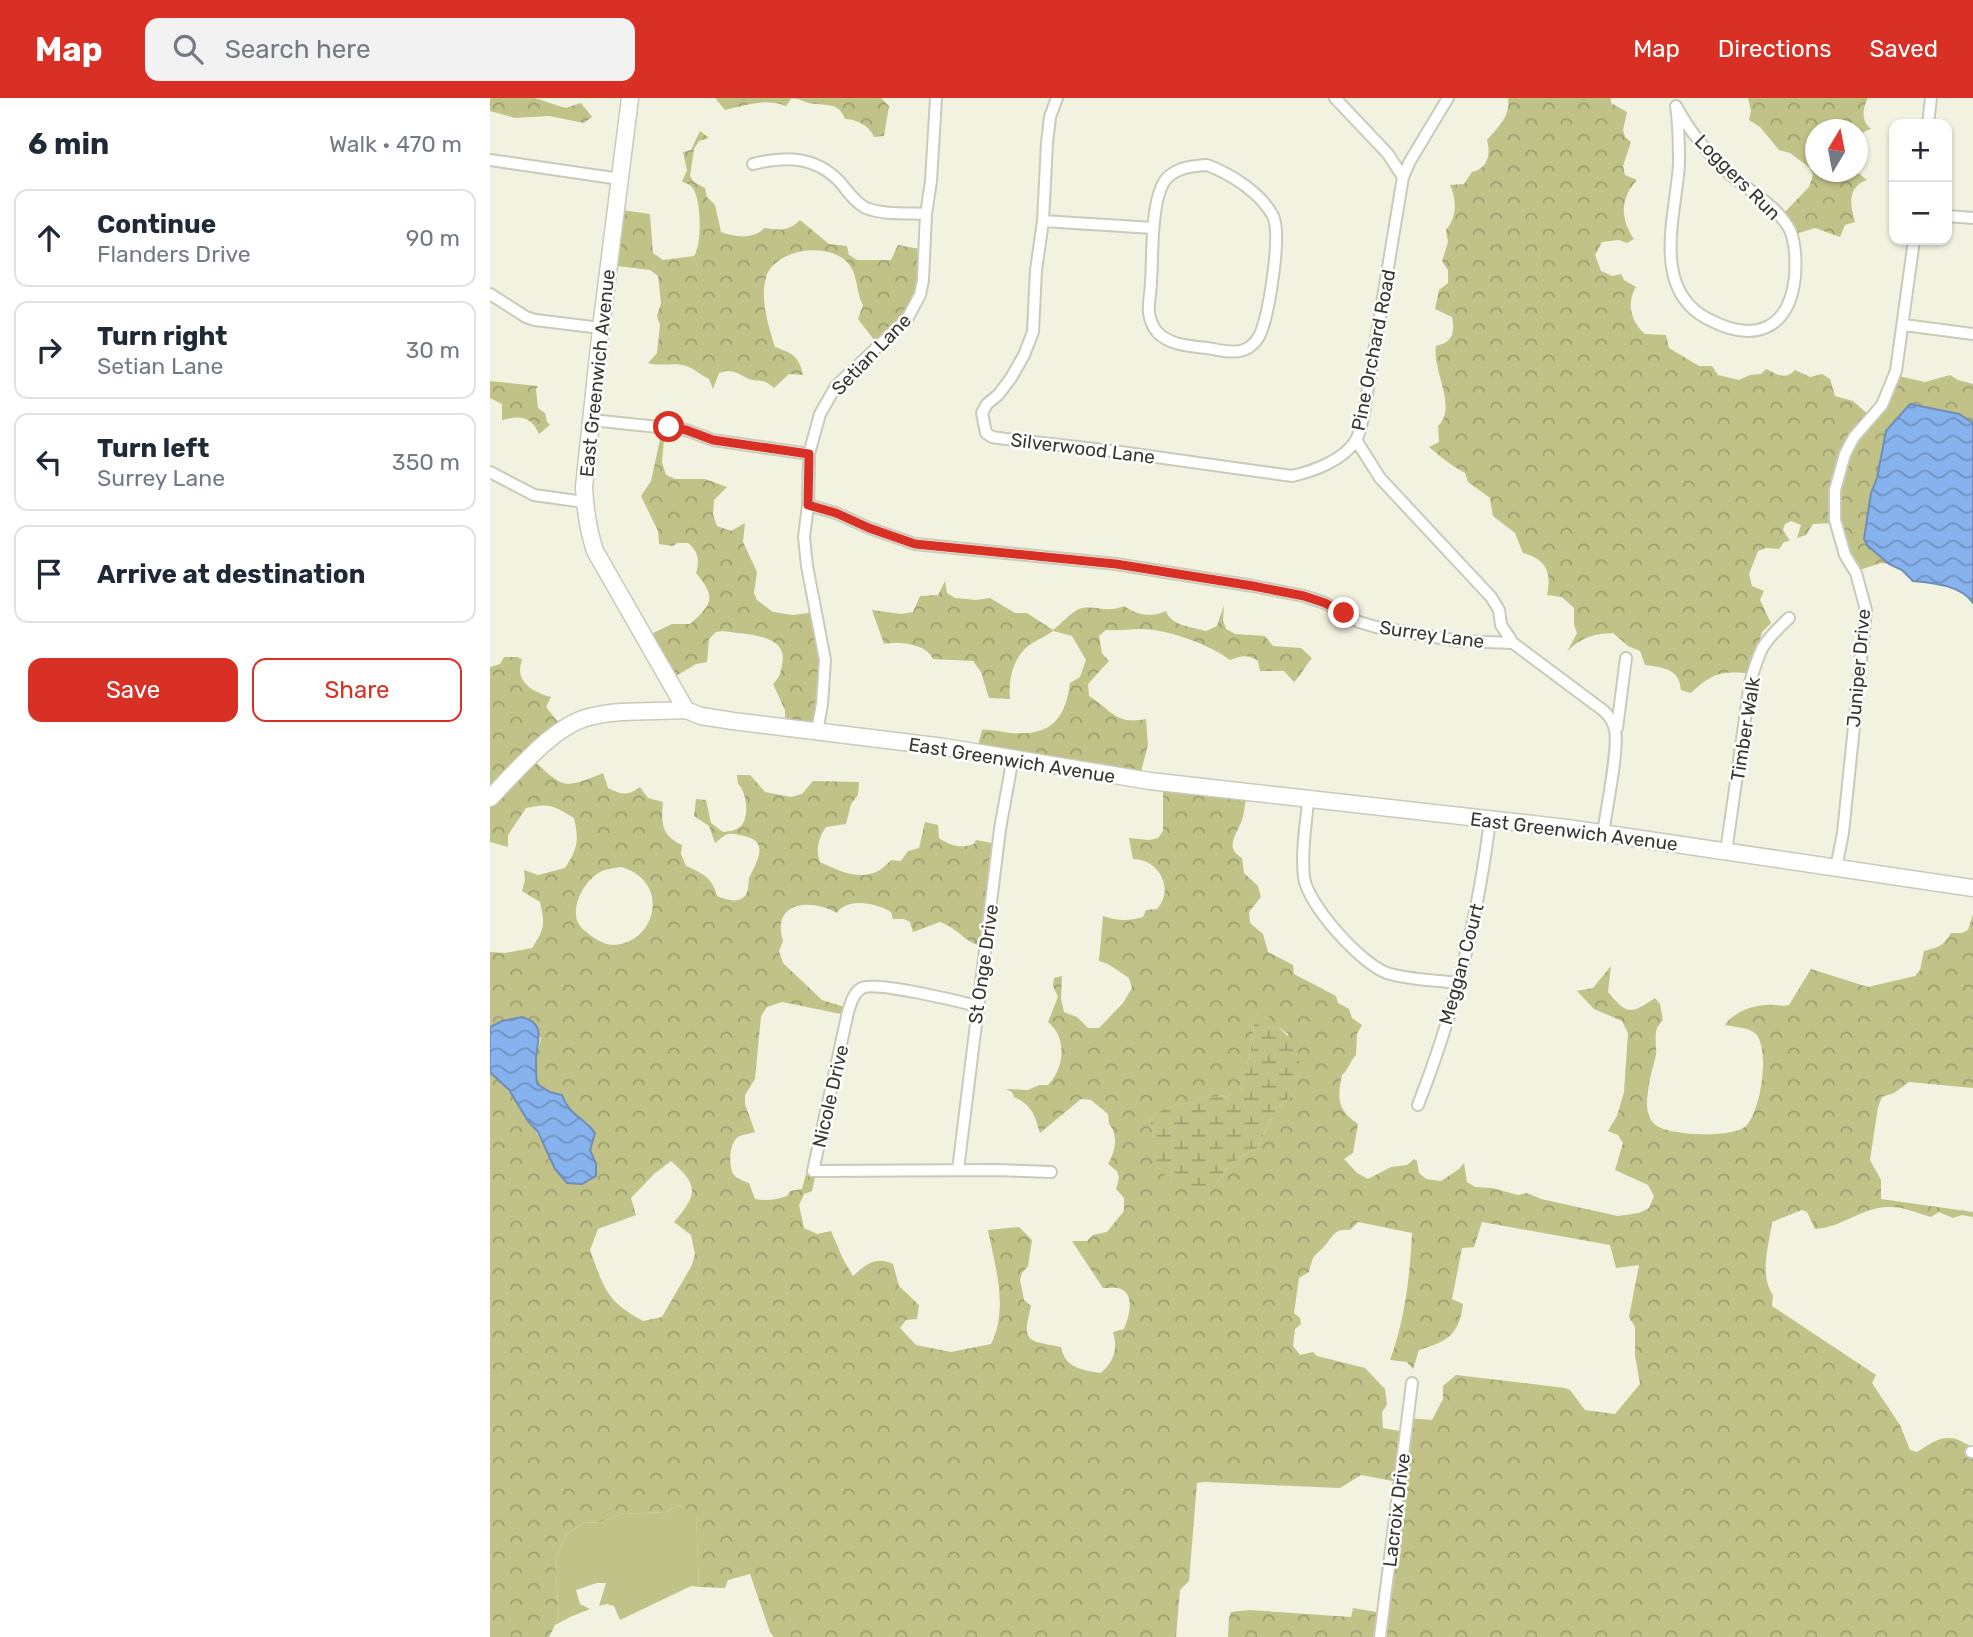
<!DOCTYPE html>
<html lang="en">
<head>
<meta charset="utf-8">
<style>
	:root { --surface:#fff; --page:#f2f2f3; --text:#1f2937; --muted:#747a83; --line:#e0e1e3; --accent:#d93025 }
	body { margin:0; font-family:Rubik,sans-serif; background:var(--page); color:var(--text) }
	.controls { position:absolute; right:21px; top:21px; display:grid; overflow:hidden; border-radius:14px; box-shadow:0 2px 5px #0004 }
	.controls button { width:63px; height:63px; display:grid; place-items:center; padding:0; border:0; border-bottom:2px solid var(--line); background:var(--surface); color:var(--text); font:35px sans-serif }
	.compass { position:absolute; left:1315px; top:21px; width:63px; height:63px; border-radius:50%; background:var(--surface); box-shadow:0 2px 5px #0004; rotate:10deg }
	.stop { position:absolute; width:21px; height:21px; margin:-16px; border:5px solid #d93025; border-radius:50%; background:#fff }
	.stop.end { background:#d93025; border-color:#fff; box-shadow:0 2px 7px #0008 }
	.list { margin:0; padding:0; list-style:none }
	h2 { display:flex; justify-content:space-between; align-items:center; height:91px; margin:0; padding:0 28px; font-size:30px }
	h2 small { font-size:23px; font-weight:400; color:var(--muted) }
	.list li { display:grid; grid-template-columns:46px 1fr auto; gap:21px; align-items:center; box-sizing:border-box; height:98px; margin:0 14px 14px; padding:0 14px; border:2px solid var(--line); border-radius:14px }
	.list b { display:block; font-size:26px; white-space:nowrap }
	.list p { margin:0; font-size:23px; white-space:nowrap; color:var(--muted) }
	.list em { font-size:23px; font-style:normal; color:var(--muted) }
	.actions { display:flex; gap:14px; padding:21px 28px }
	.actions a { flex:1; padding:16px 0; border:2px solid var(--accent); border-radius:14px; text-align:center; font-size:24px; color:var(--accent) }
	.actions .main { background:var(--accent); color:#fff }
	.icon { flex:none; width:38px; height:38px; fill:none; stroke:currentColor; stroke-width:2; stroke-linecap:round; stroke-linejoin:round }
	.map { position:relative; flex:none; width:1483px; height:1539px; overflow:hidden }
	header { display:flex; align-items:center; gap:42px; box-sizing:border-box; height:98px; padding:0 35px; background:var(--accent); color:#fff }
	header strong { font-size:33px }
	nav { display:flex; gap:38px; margin-inline-start:auto; font-size:24px }
	.search { width:490px; height:63px; background:var(--page); display:flex; align-items:center; gap:18px; box-sizing:border-box; padding:0 24px; border-radius:14px; color:var(--muted); font-size:26px }
	main { display:flex }
	aside { flex:1; background:var(--surface) }
	.map>svg:first-child { display:block }
	.green { fill:#c1c288 }
	.forest { fill:url(#forest-crowns); fill-rule:evenodd }
	.wetland { fill:url(#wetland-marsh) }
	.water { fill:url(#water-waves); stroke:#6f8db5; stroke-width:2 }
	.lines { fill:none; stroke-linecap:round; stroke-linejoin:round }
	.street-casing { stroke:#c9cab8; stroke-width:14 }
	.secondary-casing { stroke:#c9cab8; stroke-width:19 }
	.street { stroke:#fff; stroke-width:10 }
	.secondary { stroke:#fff; stroke-width:16 }
	.route { stroke:#d93025; stroke-width:9 }
	.labels { text-anchor:middle; stroke-width:5; stroke-linejoin:round; paint-order:stroke }
	.street-label { font-size:19px; fill:#383831; stroke:#fff }
</style>
</head>
<body>
<header>
<strong>Map</strong>
<div class="search"><svg class="icon" aria-label="search" viewBox="0 0 24 24"><circle cx="10" cy="10" r="6"/><path d="M15 15l6 6"/></svg>Search here</div>
<nav><a>Map</a><a>Directions</a><a>Saved</a></nav>
</header>
<main>
<aside>
<h2>6 min<small>Walk · 470 m</small></h2>
<ul class="list">
<li><svg class="icon" aria-label="ahead" viewBox="0 0 24 24"><path d="M12 20V5M6 11l6-6 6 6"/></svg><div><b>Continue</b><p>Flanders Drive</p></div><em>90 m</em></li>
<li><svg class="icon" aria-label="right" viewBox="0 0 24 24"><path d="M7 20v-9h11M14 6l5 5-5 5"/></svg><div><b>Turn right</b><p>Setian Lane</p></div><em>30 m</em></li>
<li><svg class="icon" aria-label="left" viewBox="0 0 24 24"><path d="M17 20v-9H6M10 6l-5 5 5 5"/></svg><div><b>Turn left</b><p>Surrey Lane</p></div><em>350 m</em></li>
<li><svg class="icon" aria-label="arrive" viewBox="0 0 24 24"><path d="M6 21V4h12l-3 4 3 4H6"/></svg><div><b>Arrive at destination</b></div></li>
</ul>
<div class="actions"><a class="main">Save</a><a>Share</a></div>
</aside>
<div class="map">
<svg width="1483" height="1539" viewBox="0 0 1483 1539">
	<defs>
		<pattern id="forest-crowns" width="20" height="18" patternUnits="userSpaceOnUse" patternTransform="scale(1.75)"><rect width="20" height="18" fill="#c1c288"/><path d="M2 6a3 3 0 1 1 6 0M12 15a3 3 0 1 1 6 0" fill="none" stroke="#9e9f70"/></pattern>
		<pattern id="wetland-marsh" width="20" height="14" patternUnits="userSpaceOnUse" patternTransform="scale(1.75)"><rect width="20" height="14" fill="#c1c288"/><path d="M1 5h8M5 5V1M11 12h8M15 12V8" fill="none" stroke="#9e9f70"/></pattern>
		<pattern id="water-waves" width="16" height="10" patternUnits="userSpaceOnUse" patternTransform="scale(1.75)"><rect width="16" height="10" fill="#86b2ee"/><path d="M0 5q4-4 8 0t8 0" fill="none" stroke="#6f92c1"/></pattern>
	</defs>
	<rect width="100%" height="100%" fill="#f1f2e0"/>
	<path class="green" d="M190,1407l16,8 3,74 -8,-1 -71,34 -6,-14 -7,-2 -8,2 7,-23h-9l-21,7 4,14 10,5 -20,8 -15,8 4,-8 -4,-56 11,-27 17,-11 17,-1 23,-8 43,-2z"/>
	<path class="forest" d="M0,0h45l30,10 16,-5 11,14 -8,6 -35,-7 -34,2 -25,-7z
		M225,0h166l8,8 -5,30 -10,1c-4,-11 -18,-18 -29,-18 -6,-18 -22,-13 -36,-16 -7,-2 -10,-5 -18,-4l-5,7c-21,-8 -40,-1 -61,4z
		M1018,0h103v5l16,9 -4,18 2,7 6,5 -8,24 2,9 12,5c-17,18 -17,39 -3,59l-7,4 -8,-3 -17,2 -7,13 6,16 11,5 9,-2 3,6 12,7c-10,16 -5,35 9,47l21,1 3,13 30,18h13l6,9 21,5 11,-5 11,-1 5,-5c11,5 19,12 29,1l15,7 12,-3 8,5 5,17 18,5 17,15 24,-41 31,7 25,-7 8,5 15,4v39l-14,-9 -49,-10 -21,160 -8,-1 -25,8 -22,-48 -21,1 -7,11 -9,3 4,-13 -10,-4 -6,3 -2,6 7,11 -6,1 -5,7 -13,-1 -8,3 -9,23 3,12 12,5 -4,9 11,23 -9,9 -12,42c-28,-4 -39,0 -59,19l-10,-3c-2,-22 -17,-22 -36,-25l-5,-14 -12,-5 -15,-13c-20,1 -32,4 -46,19l10,-19 -3,-8v-17l-12,-11 -15,-2c5,-23 -1,-36 -24,-42l-8,-20 -22,-17 -3,-18 -22,-16 -3,-9c-10,-5 -27,-18 -36,-26l10,-5 -1,-16c20,-19 -6,-54 -2,-80 17,-3 19,-14 16,-29l-17,-8 4,-19 9,-7v-13l-6,-9 6,-19 -2,-12c11,-13 11,-30 4,-45l14,-1 8,-12c16,-4 19,-18 15,-32 11,-13 24,-24 21,-42z
		M1258,0h120c-6,11 -7,23 3,31 -9,3 -12,6 -13,15l-1,-14h-42v42h42l10,8c-20,7 -17,25 -12,42l-10,3 -5,12 -25,-9 -23,7 -11,-19 28,-29 4,-12 -3,-7 -20,-15 -11,-3 -19,-23 -11,-7 2,-9z
		M210,33l9,7 -10,3 -5,8 -4,27 4,6 11,6 2,9 8,8 6,27c13,5 33,8 43,-4 16,2 24,4 36,-8l29,24 18,2 2,9 8,5h34l7,-15 27,5 -10,56 -37,39 -20,-26 5,-14c-8,-15 -4,-31 -17,-44 -20,-19 -71,-12 -80,16 -6,23 2,48 9,70 17,6 24,9 28,28l-14,-1 -15,14c-13,-12 -15,-4 -27,-10 -10,-5 -16,-10 -28,-5l-6,16 -4,-10c-7,-3 -13,-9 -20,-12 -13,-6 -28,0 -41,-4l9,-10 3,-28 -3,-9 4,-13 -3,-27 -8,-6 -41,-5 13,-55 28,4 3,39 10,7 31,-4c8,-12 8,-57 -2,-69 -3,-3 -6,-4 -10,-5l5,-12 -4,-18 8,-2z
		M0,283l48,5 -2,3 2,19 7,5 2,9 3,3 -11,9c-8,-18 -18,-19 -37,-14v-16l-12,-6z
		M173,328l2,2 -3,34 4,13 9,4h30l22,8 -13,13 -1,15 4,11 14,5 14,-8 -2,19 14,30 -3,21 3,7 16,12 20,3 22,-3 10,46 -7,70 -33,-1v-17l-12,-26c6,-6 8,-11 9,-20 7,-31 -37,-29 -59,-33l-7,1 -7,7 -2,23 -11,2 -25,15 -26,-42 27,-13h18c22,-20 27,-26 6,-51 4,-13 2,-22 -8,-30h-11l-4,3 -14,-2 -1,-13 -17,-35 10,-15z
		M455,483l2,12 8,5 21,2 14,-2 25,15h12l26,17c8,-6 17,-17 26,-21 15,-5 28,5 45,-3 14,9 26,12 42,5 5,15 26,16 40,20l11,-5 7,-21 -1,15 3,9 9,5 30,2 8,10 28,2 11,10c-7,8 -10,16 -18,24l-10,-11h-24l-2,-10c-11,-7 -16,-5 -28,-1 -21,-16 -63,-31 -90,-31 -12,0 -22,2 -34,1l-7,6 3,17 7,8 -21,23 1,12c24,15 26,29 57,23l2,26 -9,34 -162,-29 5,-20c9,-1 19,2 28,3 40,3 55,-12 60,-50l10,-6 6,-17 -14,-24 -19,-5c-8,6 -17,9 -25,15 -15,12 -20,35 -18,53l-21,-1 -8,-26 -8,-11 -40,-2c-6,-15 -33,-18 -49,-15l-12,-34 29,4 12,-2 7,-16 18,-1z
		M14,559h14l4,3c-8,21 10,32 29,37l-5,10 16,20 -30,32c32,29 30,31 71,14l5,15c13,7 20,8 32,-1l8,11 15,4c-2,21 -2,33 19,43l-1,9 5,12c16,7 27,12 31,30 12,5 27,9 31,-7 0,-2 1,-10 1,-11 8,-16 21,-37 -5,-42 -18,-4 -16,-3 -29,7l-6,-17 -15,-10 2,-17 10,1 5,23 12,9c6,-1 13,-1 17,-5 10,-9 7,-35 -2,-43l-1,-9h13l15,17 26,5 11,-3 11,-13 46,1 -1,13 -7,9 -5,20 -20,3c-7,10 -11,23 -6,35 25,12 50,23 71,-2l10,1 7,-10 11,-3 6,-26 13,3 1,13c12,8 22,11 35,6l2,-4 21,4 -13,103c-21,-5 -24,-18 -44,-25l-27,10 -3,-10 -6,-3h-11l-2,-7c-14,-9 -44,-15 -54,1 -26,-15 -66,-12 -54,28l-4,10 4,12 39,37 26,8 -2,7 -64,-13 -15,5 -6,9 -6,63 -10,16v9l10,28c-5,2 -12,2 -17,5 -9,6 -10,30 -4,38 3,4 10,6 15,8l6,16c12,2 20,1 32,-3l3,-5 12,-2 4,-15 7,-4 3,2 -4,19 -8,3 -5,11 5,23 13,6 14,-3 12,28 10,17c13,-12 23,-20 40,-12l6,22 20,19 -2,14 -11,1 -6,8 16,17 35,7 40,-8c18,-35 4,-78 -3,-114l31,-3 13,13 -4,26 -6,7 -2,7 4,20 7,6c-9,37 -5,34 30,41 4,21 21,23 40,26 13,-12 17,-23 12,-41l11,-3c4,-10 12,-33 -3,-40 -4,-2 -13,-1 -18,-1l-31,-47h15l6,-6 14,-3 17,-21v-13l-8,-9 3,-11 -2,-7 -9,-7c7,-12 11,-29 1,-40l-1,-10 -17,-14 -10,-1 -41,34c-5,-18 -8,-28 -26,-36l-2,-5 -6,-3 22,1 11,-5h9c17,-17 19,-48 0,-63l10,-25 -5,-11 1,-8 8,-2 -1,23 3,13 13,5 11,11h11l24,-25 9,-15 -3,-10 -21,-14 -9,-3 4,-45c15,5 25,5 40,1l3,-7 11,-1c18,-20 2,-50 -24,-50l-4,-21 20,2 9,-2 5,-7v-48l83,13c-1,9 -2,21 -6,29 -6,13 -14,23 2,33l2,15 14,13 3,11 -12,15 1,11 13,11 5,18 25,13 1,9 42,22 2,7 11,6 3,9 10,7 -5,9 -1,21c-6,6 -7,14 -14,20 -5,23 -5,35 16,49l-5,29 -9,6 13,14 11,6 23,-12 16,-2 7,-6 3,2 2,12 7,6 15,2 18,-12 5,-6 3,19 8,5 17,1 26,7 9,-2 14,6 77,17 21,-3 10,-5 5,-12 -6,-11 -33,-15 8,-27 -5,-8 -10,-4 9,-15 7,-24 4,-59 -6,-12 -28,-12 -17,-18 16,-3 18,-22 -3,26c20,24 23,22 47,6l5,6 3,16c-1,1 -5,6 -6,8 -3,8 0,19 -1,27 -3,13 -7,24 -8,37 -2,12 -2,27 9,34 16,10 76,12 89,0 15,-15 24,-76 10,-92 -7,-7 -22,-7 -31,-9 7,-12 28,-20 41,-20 8,-1 15,2 23,0l22,-36 57,18 47,-11 5,-6 4,-19c13,-3 21,-6 27,-18h11l6,-3 5,-16v174l-64,-6 -15,11 -12,4 -4,10 -8,53 11,20v19l92,13v5l-11,-2 -9,3 -14,-6 -8,5c-13,-4 -29,-11 -43,-10 -26,0 -47,21 -73,22l-8,-17 -5,-2 -30,12c-3,23 -13,53 1,73l-1,11 104,69 -4,8 28,42 10,25 7,2c13,-8 23,-17 39,-13 6,2 10,6 17,7v191h-745l1,-19 2,-6 18,-2 102,7 2,-9 29,5 16,-131 -37,-7 -21,13 -136,-6 -7,1 -8,98 -9,9 -4,47h-402l-4,-5 -20,-58 -22,6 -3,8 -26,-1 -3,-73 -16,-9 -14,7 -43,2 -23,8 -17,1 -17,11 -11,27 4,56 -10,20h-59v-565c29,27 49,62 65,97l41,-5 -6,-14 -2,-27 -21,-14 -5,-14 -12,-3 -13,-8 -1,-27 5,-19 -20,-20 -19,3 -12,6v-75l15,1 27,-5c13,-20 13,-23 8,-46l-18,-11 3,-11 -1,-10 14,5 27,-7c13,-20 14,-27 9,-50 -22,-13 -23,-15 -48,-10l-18,27v12l-18,-5v-175l10,-3zM131,769c51,14 35,78 -9,78 -9,0 -21,-9 -28,-15 -19,-15 -1,-49 16,-58 6,-3 15,-4 21,-5zM776,916l7,9 15,11 5,61 -16,13 -20,40 -28,17 -13,18 -62,-26v-19l-5,-19 18,-11 55,-13 6,3 2,-5 11,-2c4,-24 13,-45 13,-69zM181,1063c29,25 26,34 3,61l17,13 4,19 -3,11 -30,52 -19,4c-37,-20 -39,-33 -53,-71l8,-21 38,-14 -5,-17 23,-24zM868,1124l54,11c-2,42 -7,87 -22,127l17,2 6,7 6,-19c29,-9 40,-15 44,-46l-11,-5 10,-51 12,-1 8,-25 128,23 6,23 23,-3 -10,52 6,10v28l5,29 -25,30 -30,-4 -15,-20 -5,-2 -109,-13 -13,11v13l-11,21 -24,-2 -3,14 -22,-4 -1,-16 5,-7 -2,-16 -20,-21 -48,-12 -4,-4 -13,3 -7,-9 2,-17 6,-5 -1,-6 -6,-5 5,-35 10,-6c5,-22 6,-14 18,-29 8,-10 9,-14 23,-13z"/>
	<path class="wetland" d="M772,916h4c15,20 41,28 31,60l-3,1 -1,20 -16,13 -20,40 -28,17 -13,18 -21,8 -18,-4 -19,-19 -4,-11v-19l-5,-19 17,-11 56,-13 6,3 4,-8 9,1c4,-24 13,-45 13,-69z"/>
	<path class="water" d="M1420,306l49,10 14,9v180c-12,-18 -40,-20 -60,-22l-11,-11 -13,-6 -21,-18 -4,-7 7,-46 6,-15 9,-47z
		M32,919c26,7 14,26 14,43 0,8 0,16 1,24l13,8 12,3c8,22 21,21 33,38l-5,17 6,14v12l-14,8 -15,-1 -12,-14 -17,-37 -10,-11 -19,-31 -19,-18v-45l12,-6z"/>
	<g class="lines">
		<defs>
			<path id="street" d="M567,0l-7,19 -3,26 -4,78 -7,49 -3,62 -9,23 -13,23 -13,17 -11,9 -5,9 4,20 6,4 14,2 107,12 179,25c22,-5 52,-16 64,-36 4,-6 5,-16 7,-22l40,-241 7,-16 38,-63
				M845,0l53,56 15,23
				M1186,8c14,26 34,50 56,70 19,16 46,31 58,54 6,14 6,32 5,47 -6,54 -42,66 -87,42 -58,-30 -32,-104 -29,-155 0,-19 0,-39 -3,-58z
				M1438,26l3,-26
				M0,62l130,19
				M263,66c32,-8 62,-8 86,17 9,10 15,21 27,27 18,7 41,5 60,6
				M717,67c24,9 54,28 66,51 9,19 -4,95 -12,116 -2,6 -7,12 -13,16 -12,7 -28,2 -41,0 -17,-2 -38,-3 -50,-16 -4,-5 -7,-12 -8,-19 -1,-10 2,-22 2,-32 2,-24 -1,-87 17,-104 11,-10 25,-11 39,-12z
				M1457,118l26,2
				M553,123l110,7
				M0,196l36,23 9,3 66,8
				M1414,227l69,9
				M102,322l94,10 27,10 96,14
				M866,342l24,38 111,119 8,13 2,15 12,18
				M0,374l44,23 50,7
				M318,407l28,8 33,15 46,16 201,20 137,22 51,10 21,7 34,19 17,5 83,14 54,2 91,68c6,6 9,10 11,19 4,20 -9,80 -12,104
				M1127,630l9,-70
				M327,634l5,-28 3,-44 -18,-94 -3,-29 4,-32 1,-51 11,-40 16,-28 71,-67 13,-24 3,-15 3,-66 5,-33 5,-83
				M818,703c-2,24 -7,51 -4,76 3,27 57,87 83,96 22,7 47,7 70,10
				M1236,754l24,-169c10,-35 12,-40 39,-65
				M1346,770l7,-35 23,-223 -10,-37 -11,-18 -10,-35v-30l10,-36 9,-17 28,-32 14,-34 18,-131
				M487,908c-19,-5 -102,-25 -115,-18 -9,5 -11,15 -14,24l-35,159 183,-1 55,2
				M928,1007c36,-92 60,-187 72,-285
				M468,1072l42,-341 13,-72
				M1481,1354h2
				M890,1539l32,-254"/>
			<path id="secondary" d="M140,0l-29,230 -17,159c1,22 4,42 11,64l91,159 15,6 32,5 211,26 206,34 417,47 406,60
				M0,700c26,-26 63,-72 99,-81 31,-8 65,-5 97,-7"/>
		</defs>
		<use href="#street" class="street-casing"/>
		<use href="#secondary" class="secondary-casing"/>
		<use href="#street" class="street"/>
		<use href="#secondary" class="secondary"/>
	</g>
	<g class="lines">
		<path class="route" d="M179,329l17,3 27,10 96,14 -1,51 28,8 33,15 46,16 201,20 137,22 51,10 21,7 19,10"/>
	</g>
	<g class="labels">
		<g class="street-label">
			<text transform="translate(1248 79) rotate(45)" y="7">Loggers Run</text>
			<text transform="translate(883 252) rotate(-79)" y="7">Pine Orchard Road</text>
			<text transform="translate(381 256) rotate(-46)" y="7">Setian Lane</text>
			<text transform="translate(107 275) rotate(-84)" y="7">East Greenwich Avenue</text>
			<text transform="translate(593 350) rotate(7)" y="7">Silverwood Lane</text>
			<text transform="translate(942 536) rotate(8)" y="7">Surrey Lane</text>
			<text transform="translate(1368 570) rotate(-85)" y="7">Juniper Drive</text>
			<text transform="translate(1255 631) rotate(-81)" y="7">Timber Walk</text>
			<text transform="translate(522 662) rotate(9)" y="7">East Greenwich Avenue</text>
			<text transform="translate(1084 733) rotate(7)" y="7">East Greenwich Avenue</text>
			<text transform="translate(493 866) rotate(-82)" y="7">St Onge Drive</text>
			<text transform="translate(971 866) rotate(-75)" y="7">Meggan Court</text>
			<text transform="translate(340 998) rotate(-77)" y="7">Nicole Drive</text>
			<text transform="translate(906 1412) rotate(-83)" y="7">Lacroix Drive</text>
		</g>
	</g>
</svg>
<div class="controls">
<button>+</button>
<button>−</button>
</div>
<svg class="compass" viewBox="-18 -18 36 36"><path d="M0-13l5 13h-10z" fill="#e53935"/><path d="M0 13l5-13h-10z" fill="#747a83"/></svg>
<div class="stop" style="left:179px;top:329px"></div>
<div class="stop end" style="left:854px;top:515px"></div>
</div>
</main>
</body>
</html>
